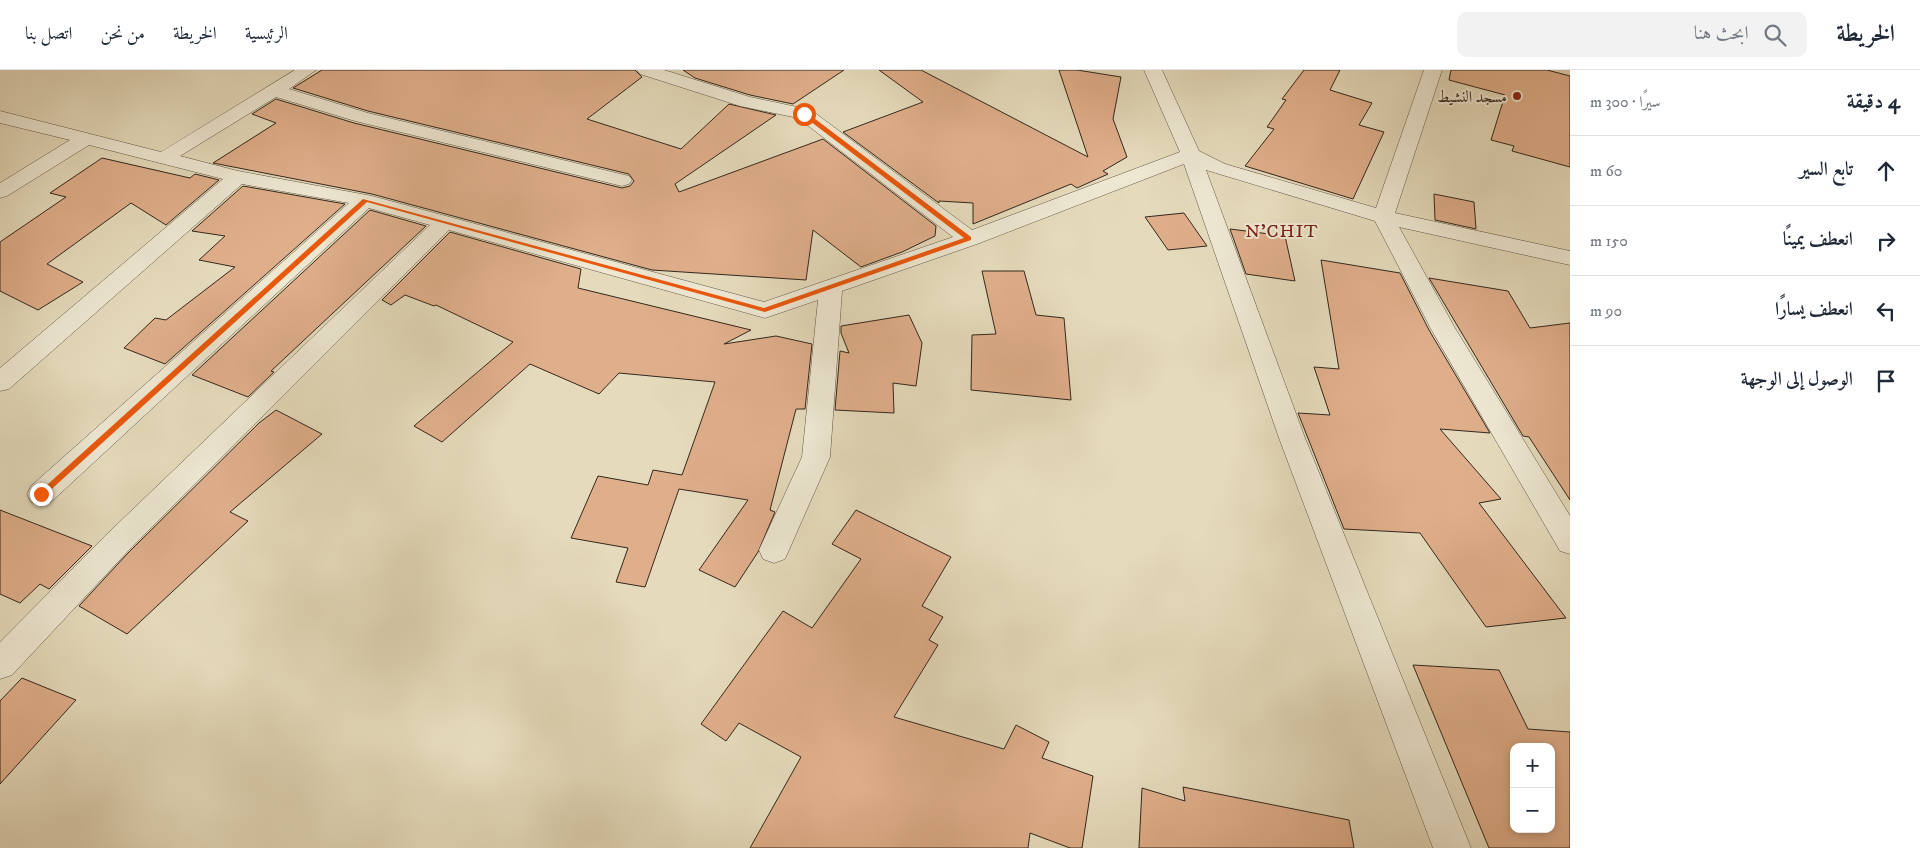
<!DOCTYPE html>
<html lang="ar">
<head>
<meta charset="utf-8">
<style>
	:root { --surface:#fff; --page:#f2f2f3; --text:#1f2937; --muted:#747a83; --line:#e0e1e3 }
	body { margin:0; font-family:"IM FELL DW Pica",Amiri,serif; background:var(--page); color:var(--text); direction:rtl }
	.controls { position:absolute; right:15px; bottom:15px; display:grid; overflow:hidden; border-radius:10px; box-shadow:0 2px 8px #0003 }
	.controls button { width:45px; height:45px; display:grid; place-items:center; padding:0; border:0; border-bottom:1px solid var(--line); background:var(--surface); color:var(--text); font:25px sans-serif }
	.stop { position:absolute; width:15px; height:15px; margin:-11px; border:4px solid #ea580c; border-radius:50%; background:#fff }
	.stop.end { background:#ea580c; border-color:#fff; box-shadow:0 1px 5px #0008 }
	.list { margin:0; padding:0; list-style:none }
	h2 { display:flex; justify-content:space-between; align-items:center; height:65px; margin:0; padding:0 20px; font-size:21px }
	h2 small { font-size:16px; font-weight:400; color:var(--muted) }
	.list li { display:grid; grid-template-columns:32px 1fr auto; gap:15px; align-items:center; box-sizing:border-box; height:70px; padding:0 20px; border-top:1px solid var(--line) }
	.list b { display:block; font-size:19px; white-space:nowrap }
	.list em { font-size:16px; font-style:normal; color:var(--muted) }
	.icon { flex:none; width:28px; height:28px; fill:none; stroke:currentColor; stroke-width:2; stroke-linecap:round; stroke-linejoin:round }
	.map { position:relative; flex:none; width:1570px; height:778px; overflow:hidden; direction:ltr }
	header { display:flex; align-items:center; gap:30px; box-sizing:border-box; height:70px; padding:0 25px; background:var(--surface); border-bottom:1px solid var(--line) }
	header strong { font-size:24px }
	nav { display:flex; gap:28px; margin-inline-start:auto; font-size:18px }
	.search { width:350px; height:45px; background:var(--page); display:flex; align-items:center; gap:12px; box-sizing:border-box; padding:0 18px; border-radius:10px; color:var(--muted); font-size:19px }
	main { display:flex }
	aside { flex:1; background:var(--surface) }
	.map>svg:first-child { display:block }
	.building { fill:#dfaf8b; stroke:#33271d; fill-rule:evenodd }
	.lines { fill:none; stroke-linecap:round; stroke-linejoin:round }
	.minor-casing { stroke:#605445; stroke-width:1 }
	.minor { fill:#eee8d3; fill-rule:evenodd }
	.route { fill:#ea580c }
	.poi-dot { fill:#8f2418; stroke:#eee8d3; stroke-width:2 }
	.labels { text-anchor:middle; stroke-width:4; stroke-linejoin:round; paint-order:stroke }
	.far-poi-label { font-size:16px; fill:#33271d; stroke:#eee8d3; text-anchor:end }
	.far-quarter-label { font-size:18px; letter-spacing:1px; fill:#7a1f14; stroke:#eee8d3 }
</style>
</head>
<body>
<header>
<strong>الخريطة</strong>
<div class="search"><svg class="icon" aria-label="search" viewBox="0 0 24 24"><circle cx="10" cy="10" r="6"/><path d="M15 15l6 6"/></svg>ابحث هنا</div>
<nav><a>الرئيسية</a><a>الخريطة</a><a>من نحن</a><a>اتصل بنا</a></nav>
</header>
<main>
<aside>
<h2>4 دقيقة<small>سيرًا · 300 m</small></h2>
<ul class="list">
<li><svg class="icon" aria-label="ahead" viewBox="0 0 24 24"><path d="M12 20V5M6 11l6-6 6 6"/></svg><div><b>تابع السير</b></div><em>60 m</em></li>
<li><svg class="icon" aria-label="right" viewBox="0 0 24 24"><path d="M7 20v-9h11M14 6l5 5-5 5"/></svg><div><b>انعطف يمينًا</b></div><em>150 m</em></li>
<li><svg class="icon" aria-label="left" viewBox="0 0 24 24"><path d="M17 20v-9H6M10 6l-5 5 5 5"/></svg><div><b>انعطف يسارًا</b></div><em>90 m</em></li>
<li><svg class="icon" aria-label="arrive" viewBox="0 0 24 24"><path d="M6 21V4h12l-3 4 3 4H6"/></svg><div><b>الوصول إلى الوجهة</b></div></li>
</ul>
</aside>
<div class="map">
<svg width="1570" height="778" viewBox="0 0 1570 778">
	<rect width="100%" height="100%" fill="#e5dbbc"/>
	<filter id="stains"><feTurbulence type="fractalNoise" baseFrequency=".004" numOctaves="4"/><feColorMatrix values="0 0 0 0 .2 0 0 0 0 .09 0 0 0 0 .02 0 0 0 .5 -.17"/></filter>
	<radialGradient id="worn" r=".72"><stop offset=".6" stop-color="#630" stop-opacity="0"/><stop offset="1" stop-color="#630" stop-opacity=".3"/></radialGradient>
	<path class="building" d="M322,0h313l7,7 -55,42 94,30 48,-45 47,11 -101,69 4,8 144,-53 113,87 -1,10 -33,16 -41,15 -48,-37 -7,50 -154,-10 -280,-76 -159,-31 63,-40 -24,-9 24,-15 78,24 268,65 8,-2 4,-5 -5,-7 -261,-63 -75,-23z
		M683,0h161l-51,34 -43,-9 -55,-17z
		M879,0h42l167,87 -29,-87h18l44,7 -8,42 14,38 -24,14 5,3 -31,14 -6,-4 -98,40v-21l-34,-2v2l-96,-71 80,-30z
		M1304,0h36l-10,20 42,13 -13,22 25,7 -31,67 -108,-33 29,-37 -7,-2 19,-27 -4,-1z
		M1451,0h96l23,6v91l-58,-16 2,-5 -23,-6 14,-45 -56,-15z
		M102,88l88,20 5,-4 24,6 -53,45 -35,-22 -84,61 36,18 -45,28 -38,-19v-49l66,-45 -16,-4z
		M243,116l102,18 -180,160 -41,-16 31,-30 11,2 69,-53 -36,-7 26,-24 -33,-5z
		M1434,124l40,8 2,27 -41,-9z
		M370,140l56,16 -155,145 3,1 -26,25 -56,-22z
		M1184,143l23,33 -39,4 -23,-33z
		M1230,159l55,7 10,45 -49,-7z
		M450,162l131,37 -3,19 173,42 -27,14 52,-8 36,8 -7,65h-9l-26,101 5,2 -17,40 -23,35 -36,-17 49,-70 -69,-11 -34,98 -29,-5 12,-34 -57,-10 27,-62 50,9 5,-15 29,5 33,-93 -96,-9 -20,21 -69,-30 -88,78 -28,-16 99,-84 -77,-37 -2,1 -29,-11 -14,10 -9,-5z
		M1321,190l79,13 29,57 61,103 -50,-4 61,70 -22,4 87,115 -80,9 -66,-94 -76,-4 -46,-116 32,2 -16,-48 25,2z
		M982,201h42l12,44 28,3 7,82 -100,-10 1,-55 24,-1z
		M1429,208l79,13 22,37 40,-5v177l-41,-63 -6,-1z
		M909,245l13,28 -6,43 -23,-3 1,30 -59,-3 5,-59 9,2 -8,-20v-7z
		M276,340l46,24 -92,78 18,9 -121,113 -48,-28 49,-53 131,-130z
		M0,440l92,36 -43,43 -9,-5 -20,19 -20,-9z
		M856,440l95,47 -29,49 21,11 -14,23 9,5 -44,72 110,32 12,-24 33,17 -7,16 51,18 -11,72h-12l-40,-15 -2,15h-278l51,-91 -62,-34 -13,18 -25,-17 82,-113 29,17 49,-69 -29,-15z
		M1413,595l86,5 29,59 42,3v116h-81zM1514,677h37v82h-37z
		M22,608l54,22 -76,84v-83z
		M1183,717l166,33 5,28h-215l3,-60 43,13z"/>
	<g class="lines">
		<defs>
			<path id="minor" d="M295,0h21l-27,19 79,24 261,63 3,4 -3,4 -7,2 -267,-65 -79,-24 -96,59 58,15 134,25 392,106 189,-65 -155,-119 -58,-12 -100,-32 -3,-4h27l86,27 61,13 161,120 208,-78 -36,-82h18l37,81 26,13 151,44 48,-138h18l-47,143 175,38v14l-171,-38 56,101 115,188v38l-10,-3 -129,-222 -56,-108 -169,-51 99,268 166,410h-38l-154,-410 -95,-274 -207,80 -135,47 -12,166 -45,102 -11,4 -11,-4 -4,-9 43,-93 16,-157 -53,18 -316,-88 -322,322 -115,123 -12,4v-37l107,-108 323,-309 -61,-17 -318,294 -10,3 -10,-3 -4,-8 4,-8 318,-283 -107,-19 -233,205 -9,2v-23l223,-189 -134,-34 -82,51 -7,2v-15l70,-43 -70,-17v-12l161,41z"/>
		</defs>
		<use href="#minor" class="minor-casing"/>
		<use href="#minor" class="minor"/>
	</g>
	<path class="route" d="M802,42h4l165,125v3l-206,72 -398,-110 -323,294 -3,1 -4,-3 326,-295 401,109 200,-70 -162,-123z"/>
	<circle class="poi-dot" cx="1517" cy="26" r="5"/>
	<g class="labels">
		<g class="far-poi-label">
			<text x="1507" y="32">مسجد النشيط</text>
		</g>
		<g class="far-quarter-label">
			<text x="1282" y="167">N'CHIT</text>
		</g>
	</g>
	<rect width="100%" height="100%" filter="url(#stains)"/>
	<rect width="100%" height="100%" fill="url(#worn)"/>
</svg>
<div class="controls">
<button>+</button>
<button>−</button>
</div>
<div class="stop" style="left:804px;top:44px"></div>
<div class="stop end" style="left:41px;top:424px"></div>
</div>
</main>
</body>
</html>
